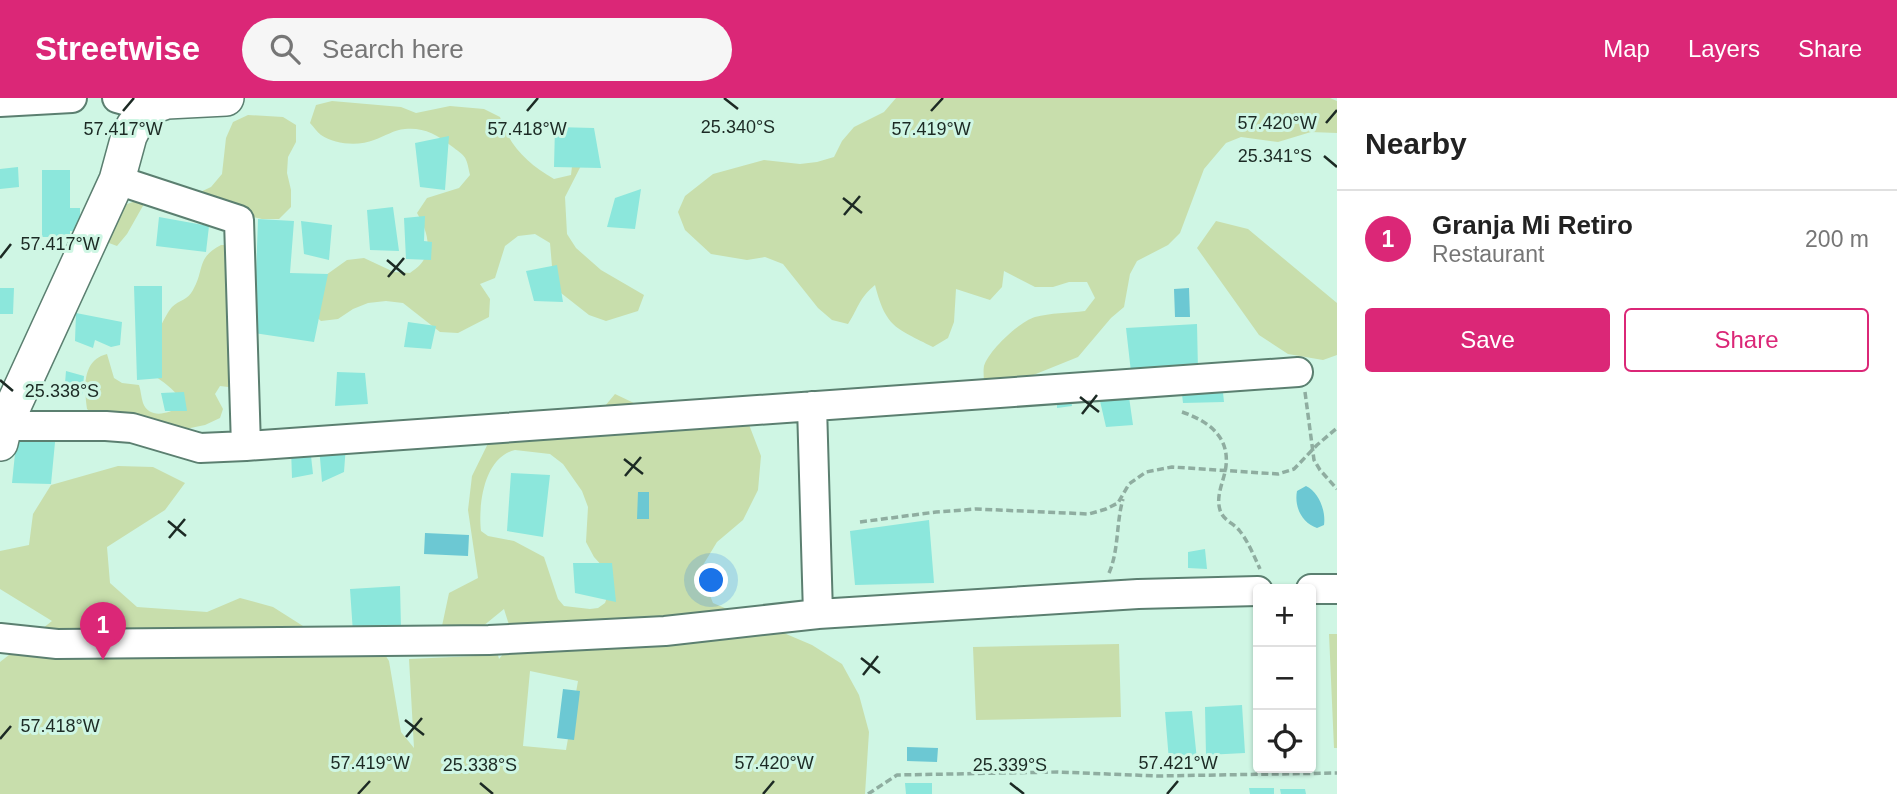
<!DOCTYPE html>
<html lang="en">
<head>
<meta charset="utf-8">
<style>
	:root { --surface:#fff; --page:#f6f6f6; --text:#222; --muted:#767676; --line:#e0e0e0; --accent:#db2777 }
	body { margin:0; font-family:Helvetica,sans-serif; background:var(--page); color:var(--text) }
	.controls { position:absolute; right:21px; bottom:21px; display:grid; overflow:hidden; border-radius:7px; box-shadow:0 2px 5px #0004 }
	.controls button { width:63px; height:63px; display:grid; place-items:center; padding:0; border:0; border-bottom:2px solid var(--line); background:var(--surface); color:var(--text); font:35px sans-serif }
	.you { position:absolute; left:712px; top:483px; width:24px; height:24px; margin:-18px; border:5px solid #fff; border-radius:50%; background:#1a73e8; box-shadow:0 0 0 10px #1a73e833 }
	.badge { display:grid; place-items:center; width:46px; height:46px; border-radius:50%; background:var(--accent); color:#fff; font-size:23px; font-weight:700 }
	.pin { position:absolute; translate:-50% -58px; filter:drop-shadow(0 2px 4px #0008) }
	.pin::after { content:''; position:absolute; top:37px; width:24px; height:21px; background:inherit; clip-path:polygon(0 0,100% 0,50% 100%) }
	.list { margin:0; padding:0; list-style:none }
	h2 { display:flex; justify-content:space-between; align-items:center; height:91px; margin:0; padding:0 28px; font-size:30px }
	h2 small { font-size:23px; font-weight:400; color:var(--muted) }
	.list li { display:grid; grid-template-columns:46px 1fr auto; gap:21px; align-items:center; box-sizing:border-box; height:98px; padding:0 28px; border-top:2px solid var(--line) }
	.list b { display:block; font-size:26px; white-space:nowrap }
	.list p { margin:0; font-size:23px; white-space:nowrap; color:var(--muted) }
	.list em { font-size:23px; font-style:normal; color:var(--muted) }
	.actions { display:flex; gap:14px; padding:21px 28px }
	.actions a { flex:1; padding:16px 0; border:2px solid var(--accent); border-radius:7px; text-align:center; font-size:24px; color:var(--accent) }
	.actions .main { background:var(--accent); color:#fff }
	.icon { flex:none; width:38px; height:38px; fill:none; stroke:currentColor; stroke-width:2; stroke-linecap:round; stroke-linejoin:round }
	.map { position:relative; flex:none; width:1337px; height:696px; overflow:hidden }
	header { display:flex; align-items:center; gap:42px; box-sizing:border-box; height:98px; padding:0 35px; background:var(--accent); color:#fff }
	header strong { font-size:33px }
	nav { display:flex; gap:38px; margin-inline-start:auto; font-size:24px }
	.search { width:490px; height:63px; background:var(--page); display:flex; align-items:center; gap:18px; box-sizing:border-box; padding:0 24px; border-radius:38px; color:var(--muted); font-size:26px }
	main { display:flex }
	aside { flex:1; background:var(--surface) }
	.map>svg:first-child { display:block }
	.green { fill:#c8deac; fill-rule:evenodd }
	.water { fill:#6cc8d3 }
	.building { fill:#8ce7dc }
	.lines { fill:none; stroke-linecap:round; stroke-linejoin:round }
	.minor-casing { stroke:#5b7f70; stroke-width:32 }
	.major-casing { stroke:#5b7f70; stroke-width:38 }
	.path { stroke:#8fada0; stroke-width:3.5; stroke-dasharray:7 3.5; stroke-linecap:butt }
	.minor { stroke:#fff; stroke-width:28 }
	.major { stroke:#fff; stroke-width:35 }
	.ticks { fill:none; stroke:#1c2a24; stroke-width:2.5 }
	.ticks-label { font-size:18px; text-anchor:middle; fill:#1c2a24; stroke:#cff6e4; stroke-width:6; stroke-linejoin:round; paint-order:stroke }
</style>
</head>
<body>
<header>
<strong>Streetwise</strong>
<div class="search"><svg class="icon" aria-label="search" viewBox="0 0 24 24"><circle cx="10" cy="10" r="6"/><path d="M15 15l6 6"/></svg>Search here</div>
<nav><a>Map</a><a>Layers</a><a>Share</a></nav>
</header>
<main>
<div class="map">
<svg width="1337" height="696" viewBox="0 0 1337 696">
	<rect width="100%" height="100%" fill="#cff6e4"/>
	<path class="green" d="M896,0h434l7,3v32l-26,-1 -33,10 -37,-5 -15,6 -22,26 -24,64 -12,12 -31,16 -7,13 -6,33 -13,11 -33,39 -79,32 -15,-6c0,-5 -1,-12 0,-17 5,-16 35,-44 51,-49 15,-4 34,-4 50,-6l10,-13 -8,-16h-18l-16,5h-18l-31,-16 -2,16 -12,13 -34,-11 -2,33 -6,16 -15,9c-37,-19 -47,-19 -58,-62 -16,13 -16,22 -27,39l-16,-4 -14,-12 -35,-44 -18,-7 -18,3 -36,-6 -26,-24 -7,-18 7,-16 28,-22 51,-14 36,4 17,-2 17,-5 8,-16 12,-14 30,-15z
		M332,3l69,6 15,6 34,-7 34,3 16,8c9,29 28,47 54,62l17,-4 4,-34 13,11 -23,45 2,37 9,14 25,22 43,25 -6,16 -32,10 -17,-6 -28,-22 -8,-15 -3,-35 -15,-9 -17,2 -13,10 -10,32 -15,6 10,15 -1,18 -31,16 -18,-1 -37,-29 -17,-2 -18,2 -15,6 -15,10 -17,2 -13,-11 11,-30 28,-20 17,-2 30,14 16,1c4,-3 10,-7 13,-12 10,-16 2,-34 -6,-48l10,-15 32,-10 11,-13c-4,-20 -4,-18 -20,-30 -13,-11 -28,-18 -45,-16 -11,1 -20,7 -31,11 -14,6 -39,5 -53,-5 -4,-3 -7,-8 -11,-12l6,-18z
		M248,17l35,2 13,8v17l-8,15 -1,16 4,17v17l-12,12h-17l-103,-22 -15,7 -17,30 -10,12 -16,-6 12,-31 31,-11 52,-4 15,-7 11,-13 4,-36 7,-16z
		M1216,123l32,8 89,74v52l-14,5 -35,-6 -29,-19 -62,-87z
		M221,147h9l5,137 -7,5 -8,-1 -5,8 8,15 -3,9 -15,7 -34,7 -77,-17 -7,-6c-3,-21 -5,-49 20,-55l7,24 8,5 17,2c2,6 2,12 4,18 6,16 25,11 36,4l1,-9c-8,-10 -16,-16 -27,-23 0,-7 -2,-15 -2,-22 1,-10 14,-38 21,-46 7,-7 16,-7 21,-17 12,-21 3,-32 28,-45z
		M615,296l65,31 68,-3 13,34 -3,34 -15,30 -26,22 -17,28 13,33 99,42 30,19 17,31 10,37 -4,62h-865v-132l52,-41 -52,-32v-38l29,-6 4,-31 18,-29 67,-19 35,1 32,16 -20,27 -58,37 3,36 27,24 70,5 33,-14 33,9 30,19 34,9 33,-3 19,29 12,71 13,16 -5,-89 89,-4 1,4 15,-18 -10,-32 -27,22 -35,-5 7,-33 29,-15 -10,-68 4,-34 30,-61 92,4zM515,352l35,4 13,10 19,27 6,16 -2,35 8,15 11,12 3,26 -3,8 -7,5 -8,1 -26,-3 -6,-7 -14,-42 -30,-16 -26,-5 -7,-5c-3,-26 3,-74 34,-81zM530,573l48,10 -12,69 -43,-4z
		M1329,536h8v114h-3z
		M1119,546l2,73 -145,3 -3,-73z"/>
	<path class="water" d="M1189,190l1,29h-15l-1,-28z
		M1306,388c13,6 20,25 18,39l-7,3c-15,-5 -23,-21 -20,-37z
		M638,394h11v27h-12z
		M425,435l44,2 -1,21 -44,-2z
		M563,591l17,2 -6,49 -17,-2z
		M907,649l31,1 -1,14 -30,-1z"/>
	<path class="building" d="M555,29l39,1 7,40 -47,-1z
		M449,38l-4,54 -25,-3 -5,-44z
		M18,69l1,20 -19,2v-20z
		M42,72h28v38h10v23h-10v6h-28z
		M641,91l-6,40 -28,-2 8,-29z
		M393,109l6,44 -29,-1 -3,-40z
		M425,118l-1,25 8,1 -1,18 -25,-1 -2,-41z
		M159,119l50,9 -3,26 -50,-6z
		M258,121l36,2 -4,52 38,1 -14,68 -60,-9z
		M301,123l31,4 -3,35 -25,-6z
		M557,167l6,37 -29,-1 -8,-30z
		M134,188h28v92l-25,2z
		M0,190h14l-1,26h-13z
		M76,215l46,9 -2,23 -9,2 -16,-7 -2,8 -18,-7z
		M408,224l28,4 -5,23 -27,-2z
		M1197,226l1,47 -67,1 -5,-44z
		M66,273l18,5 -2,19 -18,1z
		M337,274l28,1 3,31 -33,2z
		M1222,285l2,19 -41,1 -2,-18z
		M184,294l3,19h-22l-4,-18z
		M1129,299l4,28 -27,2 -6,-26z
		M1071,301l1,7 -15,2v-7z
		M56,334l-5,52 -39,-1 5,-49z
		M346,347l-2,27 -22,10 -3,-36z
		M310,349l3,27 -21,4 -1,-29z
		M511,375l39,2 -7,62 -36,-6z
		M929,422l5,63 -79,2 -5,-54z
		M1205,451l2,20 -19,-1v-16z
		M573,465h39l4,39 -41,-9z
		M400,488l1,42 -48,5 -3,-44z
		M1311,522h4v21h-4z
		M1242,607l3,48 -39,2 -1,-48z
		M1192,613l5,49 -28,1 -4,-49z
		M1254,613h4v17h-3z
		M905,685h27v11h-26z
		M1249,690h25v6h-24z
		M1280,691h25l1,5h-25z"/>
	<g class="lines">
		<defs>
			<path id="minor" d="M117,0l32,9
				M0,4l72,-4
				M117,82l122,40 7,226
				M812,308l6,208
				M0,328h106l26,2 68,20 46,-2 1052,-74
				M1311,491h26
				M0,540l57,6 432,-4 176,-9 153,-17 320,-20 120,-3"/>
			<path id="major" d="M0,345l4,-17 113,-246 12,-44 5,-10 15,-19 18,-6 59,-3"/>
		</defs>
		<use href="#minor" class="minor-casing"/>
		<use href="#major" class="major-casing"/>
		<path class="path" d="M1305,294l9,68 6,10 17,19
			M1182,314c29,10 50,27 43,60 -3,13 -9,25 -5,38 3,10 13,13 19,20 9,11 15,26 21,39
			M860,424l76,-10 40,-3 113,5 17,-5 12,-6 11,-19 17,-12 26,-5 106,7 16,-5 23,-24 20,-17
			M1109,475c10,-23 7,-50 14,-74
			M868,696l29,-19 161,-3 99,4 180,-3"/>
		<use href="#minor" class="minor"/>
		<use href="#major" class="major"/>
	</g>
	<path class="ticks" d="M724,0l14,11M123,13l11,-13M527,13l11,-13M931,13l12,-13M1326,25l11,-13M1324,58l13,11M843,100l19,15M844,117l16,-19M0,160l11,-14M387,162l18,15M388,179l16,-19M0,282l13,11M1080,299l19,15M1082,316l15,-19M624,361l19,15M625,378l16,-19M168,423l18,15M169,440l16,-19M861,560l19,15M863,577l15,-19M405,622l19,15M406,639l16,-19M0,641l11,-13M480,685l13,11M1010,685l14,11M358,696l12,-13M763,696l11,-13M1167,696l11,-13"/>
	<g class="ticks-label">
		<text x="1277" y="31">57.420°W</text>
		<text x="738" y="35">25.340°S</text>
		<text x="123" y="37">57.417°W</text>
		<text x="527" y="37">57.418°W</text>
		<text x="931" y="37">57.419°W</text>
		<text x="1275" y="64">25.341°S</text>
		<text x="60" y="152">57.417°W</text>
		<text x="62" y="299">25.338°S</text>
		<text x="60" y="634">57.418°W</text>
		<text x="370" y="671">57.419°W</text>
		<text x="774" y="671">57.420°W</text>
		<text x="1178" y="671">57.421°W</text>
		<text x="480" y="673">25.338°S</text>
		<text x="1010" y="673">25.339°S</text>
	</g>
</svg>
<div class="controls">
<button>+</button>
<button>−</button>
<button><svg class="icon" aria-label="locate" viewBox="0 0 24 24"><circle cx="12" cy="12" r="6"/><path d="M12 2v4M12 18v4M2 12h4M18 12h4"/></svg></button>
</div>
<div class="you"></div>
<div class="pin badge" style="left:103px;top:562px">1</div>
</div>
<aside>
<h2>Nearby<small></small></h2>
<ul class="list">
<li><span class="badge">1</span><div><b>Granja Mi Retiro</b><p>Restaurant</p></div><em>200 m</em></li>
</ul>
<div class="actions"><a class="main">Save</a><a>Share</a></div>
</aside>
</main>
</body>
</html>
